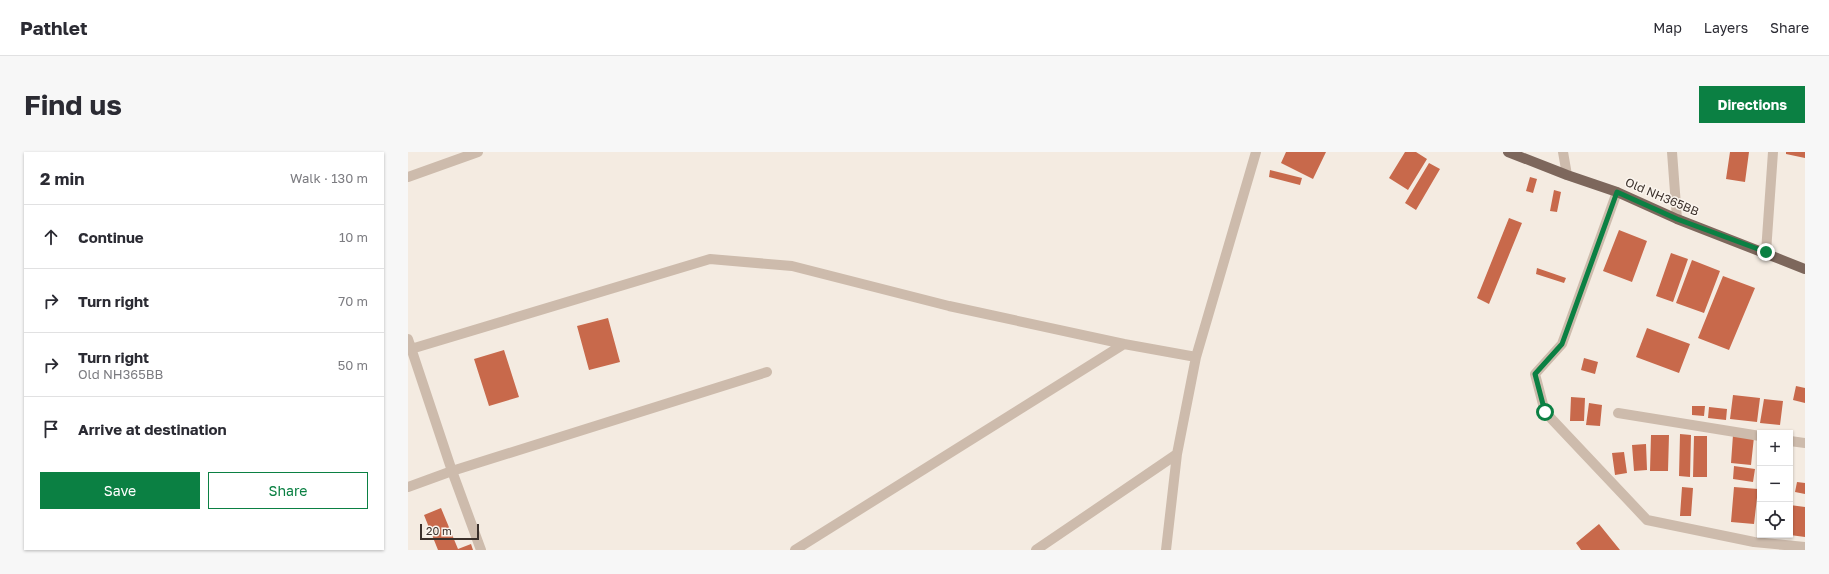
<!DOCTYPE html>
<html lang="en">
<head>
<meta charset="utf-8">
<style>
	:root { --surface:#fff; --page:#f7f7f7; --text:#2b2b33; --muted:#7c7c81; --line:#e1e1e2; --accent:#0b8043 }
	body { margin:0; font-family:"Golos Text",sans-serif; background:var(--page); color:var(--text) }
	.controls { position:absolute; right:12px; bottom:12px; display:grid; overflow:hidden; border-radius:0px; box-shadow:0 1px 3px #0004 }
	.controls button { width:36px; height:36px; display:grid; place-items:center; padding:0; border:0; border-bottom:1px solid var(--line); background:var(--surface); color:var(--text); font:20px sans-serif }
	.scale { position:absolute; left:12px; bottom:10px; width:59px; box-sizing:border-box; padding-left:4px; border:2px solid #3b302b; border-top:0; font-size:11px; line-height:14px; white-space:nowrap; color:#3b302b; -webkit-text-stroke:3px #fbf5ee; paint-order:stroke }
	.stop { position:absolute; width:12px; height:12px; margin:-9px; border:3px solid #0b8043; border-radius:50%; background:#fff }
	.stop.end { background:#0b8043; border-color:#fff; box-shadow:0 1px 4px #0008 }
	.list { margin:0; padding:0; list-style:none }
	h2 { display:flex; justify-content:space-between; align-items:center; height:52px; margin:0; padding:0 16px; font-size:17px }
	h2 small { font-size:13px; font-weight:400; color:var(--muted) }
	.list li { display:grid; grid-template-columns:26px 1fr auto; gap:12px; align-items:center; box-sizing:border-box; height:64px; padding:0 16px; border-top:1px solid var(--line) }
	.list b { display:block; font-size:15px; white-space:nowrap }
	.list p { margin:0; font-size:13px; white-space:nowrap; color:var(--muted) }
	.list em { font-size:13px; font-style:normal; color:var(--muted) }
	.actions { display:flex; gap:8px; padding:12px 16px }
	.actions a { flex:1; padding:9px 0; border:1px solid var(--accent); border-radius:0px; text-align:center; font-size:14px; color:var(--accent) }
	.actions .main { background:var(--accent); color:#fff }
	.icon { flex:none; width:22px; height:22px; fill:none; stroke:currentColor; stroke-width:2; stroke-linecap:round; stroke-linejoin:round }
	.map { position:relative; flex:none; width:1397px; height:398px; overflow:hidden; border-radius:0px }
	header { display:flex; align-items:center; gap:24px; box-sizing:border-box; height:56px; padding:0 20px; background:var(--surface); border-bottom:1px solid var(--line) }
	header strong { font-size:19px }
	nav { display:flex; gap:22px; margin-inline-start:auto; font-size:14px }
	.intro { display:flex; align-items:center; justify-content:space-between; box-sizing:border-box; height:96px; padding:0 24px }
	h1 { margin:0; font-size:28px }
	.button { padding:10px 18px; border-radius:0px; background:var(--accent); color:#fff; font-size:14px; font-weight:700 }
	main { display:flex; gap:24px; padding:0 24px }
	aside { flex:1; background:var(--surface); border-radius:0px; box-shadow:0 1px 3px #0004 }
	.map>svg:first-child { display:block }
	.building { fill:#c8694b }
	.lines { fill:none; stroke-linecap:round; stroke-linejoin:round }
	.minor { stroke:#cdbbac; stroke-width:10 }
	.major { stroke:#7d675c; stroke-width:10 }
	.route { stroke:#0b8043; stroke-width:5 }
	.labels { text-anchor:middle; stroke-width:3; stroke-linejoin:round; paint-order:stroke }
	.street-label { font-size:12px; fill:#3b302b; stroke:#fbf5ee }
</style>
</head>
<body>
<header>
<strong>Pathlet</strong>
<nav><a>Map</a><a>Layers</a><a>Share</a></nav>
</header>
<div class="intro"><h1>Find us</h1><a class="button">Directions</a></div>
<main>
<aside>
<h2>2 min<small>Walk · 130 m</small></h2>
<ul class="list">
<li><svg class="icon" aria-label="ahead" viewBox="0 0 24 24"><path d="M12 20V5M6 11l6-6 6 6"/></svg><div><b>Continue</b></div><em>10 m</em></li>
<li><svg class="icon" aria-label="right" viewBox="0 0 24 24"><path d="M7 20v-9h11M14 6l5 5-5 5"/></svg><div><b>Turn right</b></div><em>70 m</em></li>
<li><svg class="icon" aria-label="right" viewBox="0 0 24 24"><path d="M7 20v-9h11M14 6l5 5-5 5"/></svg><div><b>Turn right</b><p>Old NH365BB</p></div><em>50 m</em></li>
<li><svg class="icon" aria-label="arrive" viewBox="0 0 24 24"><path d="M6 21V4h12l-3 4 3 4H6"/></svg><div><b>Arrive at destination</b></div></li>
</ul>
<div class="actions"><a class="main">Save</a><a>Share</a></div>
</aside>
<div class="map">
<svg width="1397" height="398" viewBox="0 0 1397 398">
	<rect width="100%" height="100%" fill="#f4ebe1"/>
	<path class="building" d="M878,0h40l-13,27 -32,-16z
		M997,0h11l11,7 -19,31 -19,-12z
		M1322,0h19l-4,30 -19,-3z
		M1378,0h19v6l-19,-4z
		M1021,11l11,6 -24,41 -11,-7z
		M862,18l32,8 -2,7 -31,-8z
		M1122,25l7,2 -4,14 -7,-2z
		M1146,38l7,2 -4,20 -7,-1z
		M1101,66l13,5 -33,81 -12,-6z
		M1211,78l28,11 -15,41 -29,-11z
		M1263,101l17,6 -15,43 -17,-6z
		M1284,108l28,11 -16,42 -28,-10z
		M1129,116l29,10 -2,5 -28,-9z
		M1315,124l32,12 -26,62 -31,-12z
		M200,166l12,44 -31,8 -12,-44z
		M1239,176l43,16 -11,29 -43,-16z
		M96,198l15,47 -30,9 -15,-47z
		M1176,206l14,4 -3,12 -14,-4z
		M1388,234l9,2v15l-12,-3z
		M1325,243l27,3 -3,24 -27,-3z
		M1163,245l14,1 -1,23h-14z
		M1356,247l19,2 -3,24 -20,-2z
		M1181,251l13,2 -2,21 -14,-1z
		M1284,254h13l-1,10 -12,-1z
		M1301,255l18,2 -1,11 -18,-2z
		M1272,282l11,1 -1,42 -11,-1z
		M1243,283h18l-1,36h-18z
		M1325,283l21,2 -3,28 -20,-2z
		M1286,284h13v41h-14z
		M1238,292l1,26 -13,1 -2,-26z
		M1216,300l3,21 -12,2 -3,-22z
		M1326,314l21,3 -2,13 -20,-3z
		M1389,330l8,1v11l-10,-2z
		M1274,335l11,1 -2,28h-11z
		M1326,335l24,2 -4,35 -23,-2z
		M1382,353l15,2v30l-15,-2z
		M33,356l17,41 13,-5 2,6h-35l-14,-35z
		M1191,372l21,26h-39l-5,-7z"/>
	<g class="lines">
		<path class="minor" d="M1155,0l4,23
			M1264,0l5,67
			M0,25l70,-25
			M1209,40l-55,152 -27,30 10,38 102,108 107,22 51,5
			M1358,100l7,-100
			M0,187l44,132 315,-99
			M3,197l299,-90 82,7 157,40 175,38
			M1210,261l142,23
			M1382,289l15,2
			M0,335l44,-16 29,79
			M387,398l329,-206 72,13
			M628,398l141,-96
			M758,398l11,-96 19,-97 60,-205"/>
		<path class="major" d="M1100,0l59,23 50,17 60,27 128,50"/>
	</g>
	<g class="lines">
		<path class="route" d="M1137,260l-10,-38 27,-30 55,-152 60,27 89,33"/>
	</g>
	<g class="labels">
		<g class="street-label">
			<text transform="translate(1254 45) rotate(23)" y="4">Old NH365BB</text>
		</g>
	</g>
</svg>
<div class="controls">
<button>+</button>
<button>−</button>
<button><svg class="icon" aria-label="locate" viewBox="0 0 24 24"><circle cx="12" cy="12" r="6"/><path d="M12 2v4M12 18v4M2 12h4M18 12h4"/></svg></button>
</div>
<div class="scale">20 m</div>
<div class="stop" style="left:1137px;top:260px"></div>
<div class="stop end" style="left:1358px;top:100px"></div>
</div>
</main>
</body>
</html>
